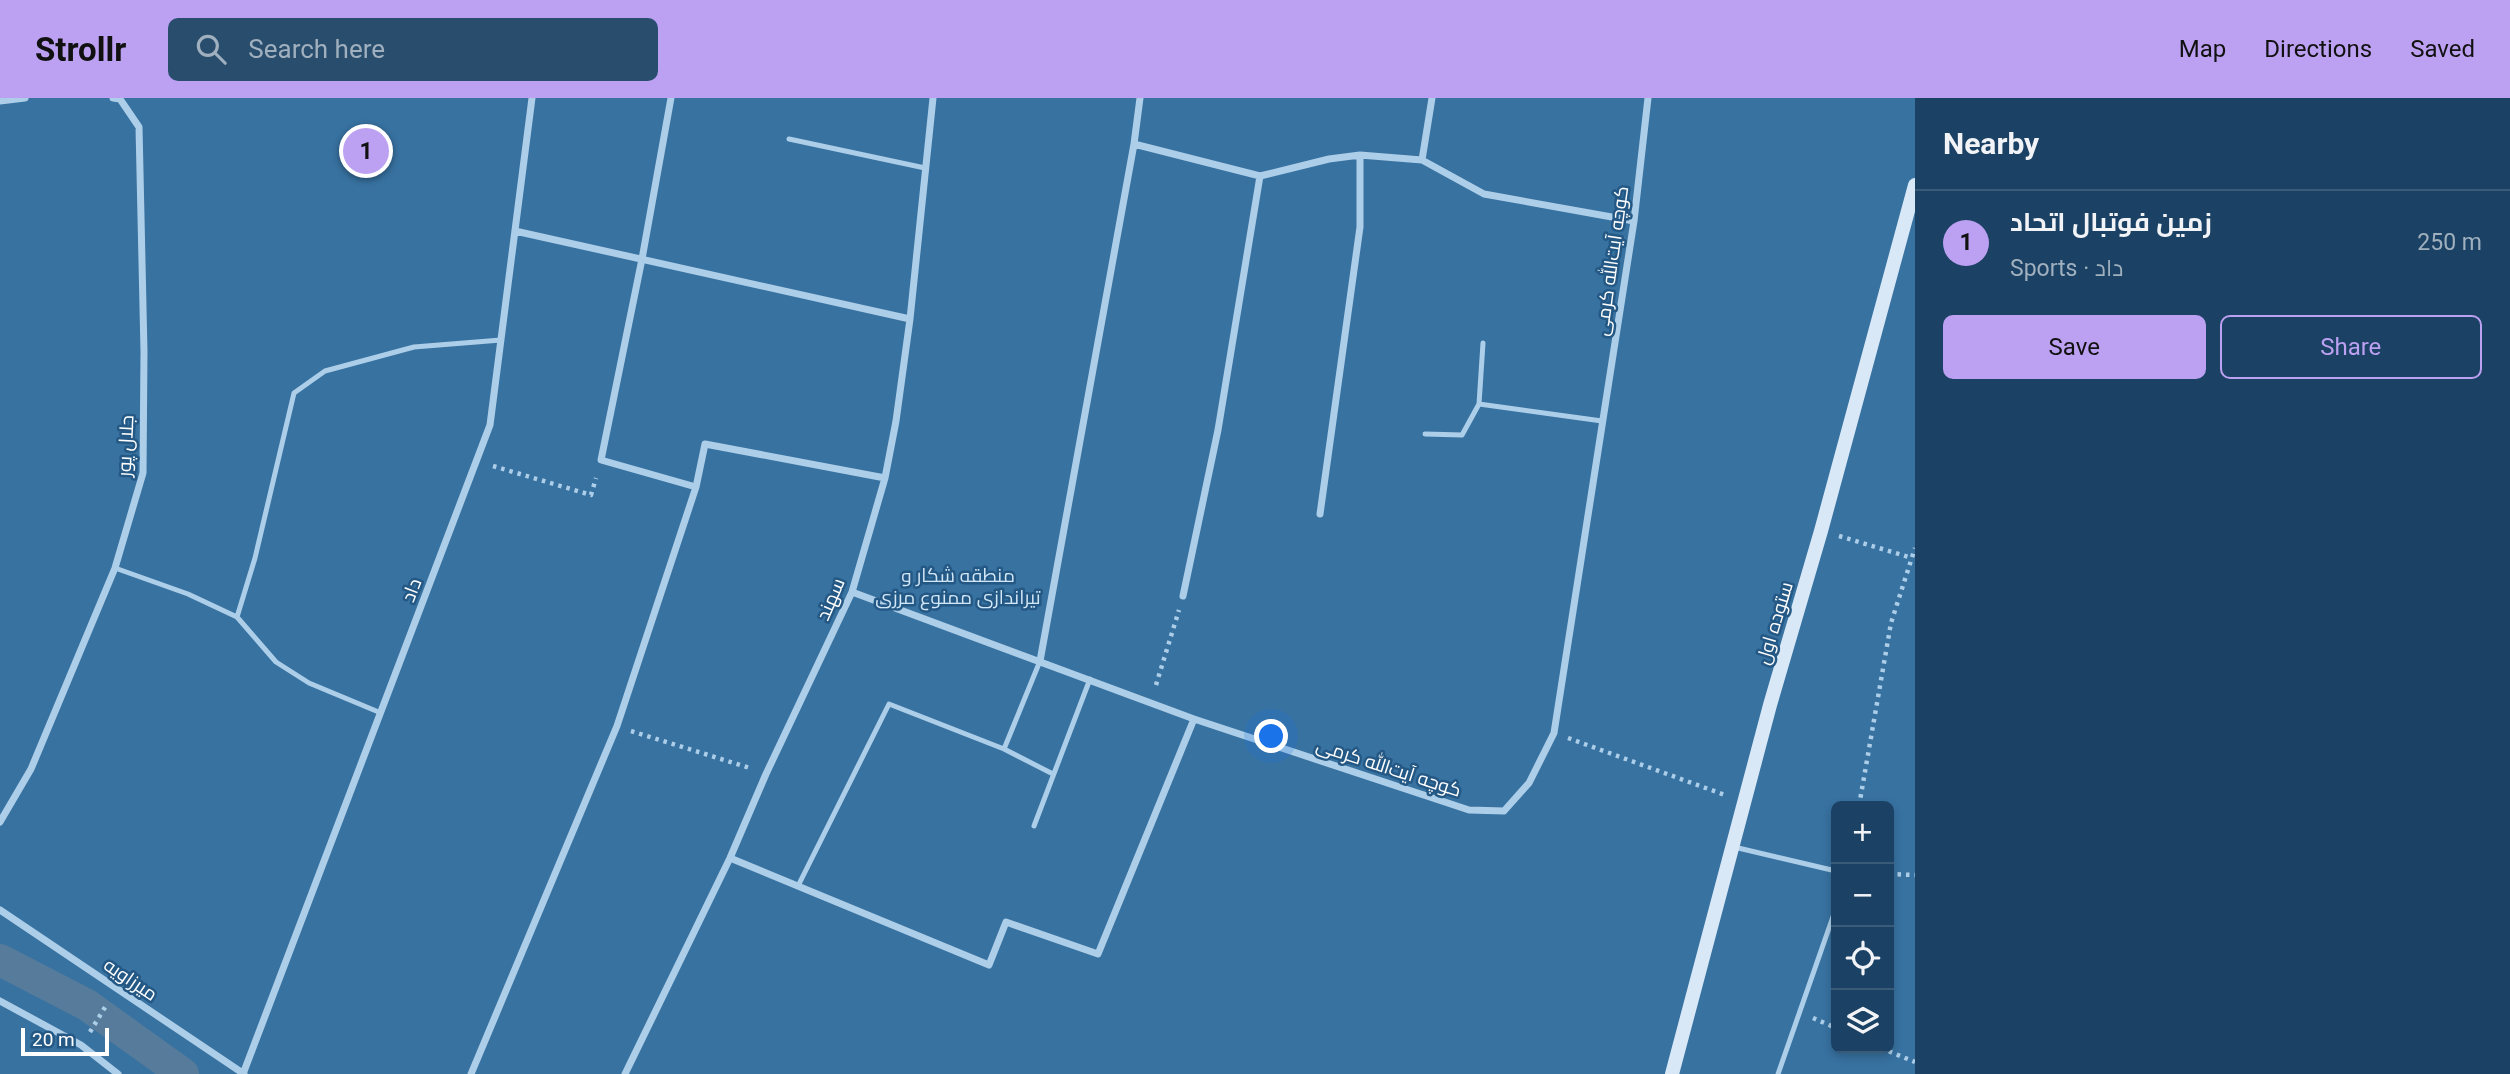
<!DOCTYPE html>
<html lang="en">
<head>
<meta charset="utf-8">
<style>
	:root { --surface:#1b4264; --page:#284d6d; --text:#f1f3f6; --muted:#a0b0bf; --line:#395b78; --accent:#bca0f2 }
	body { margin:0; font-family:Roboto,Cairo,sans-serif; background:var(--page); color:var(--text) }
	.controls { position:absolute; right:21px; bottom:21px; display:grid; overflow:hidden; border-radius:10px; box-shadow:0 4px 10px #0003 }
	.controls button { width:63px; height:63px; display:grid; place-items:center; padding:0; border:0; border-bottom:2px solid var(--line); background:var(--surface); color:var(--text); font:35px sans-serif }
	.scale { position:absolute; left:21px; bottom:18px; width:88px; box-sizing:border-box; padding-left:7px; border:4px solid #fff; border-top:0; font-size:19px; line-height:24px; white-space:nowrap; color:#fff; -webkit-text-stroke:5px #245885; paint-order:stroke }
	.you { position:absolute; left:1272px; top:639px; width:24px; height:24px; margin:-18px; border:5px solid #fff; border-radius:50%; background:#1a73e8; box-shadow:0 0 0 10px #1a73e833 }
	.badge { display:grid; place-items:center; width:46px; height:46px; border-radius:50%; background:var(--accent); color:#111; font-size:23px; font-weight:700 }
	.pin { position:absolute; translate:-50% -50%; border:4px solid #fff; box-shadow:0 2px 7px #0006 }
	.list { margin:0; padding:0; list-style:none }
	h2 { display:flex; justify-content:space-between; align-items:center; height:91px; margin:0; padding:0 28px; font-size:30px }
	h2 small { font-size:23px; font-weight:400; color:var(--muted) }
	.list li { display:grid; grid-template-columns:46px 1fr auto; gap:21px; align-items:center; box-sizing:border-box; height:105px; padding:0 28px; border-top:2px solid var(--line) }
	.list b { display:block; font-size:26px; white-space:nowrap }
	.list p { margin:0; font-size:23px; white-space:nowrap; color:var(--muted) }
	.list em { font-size:23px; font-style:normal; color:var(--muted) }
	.actions { display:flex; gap:14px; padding:21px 28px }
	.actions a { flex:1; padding:16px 0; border:2px solid var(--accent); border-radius:10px; text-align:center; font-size:24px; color:var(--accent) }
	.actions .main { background:var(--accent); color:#111 }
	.icon { flex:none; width:38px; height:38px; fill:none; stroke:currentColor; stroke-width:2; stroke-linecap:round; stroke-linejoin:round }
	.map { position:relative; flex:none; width:1915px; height:976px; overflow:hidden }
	header { display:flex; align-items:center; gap:42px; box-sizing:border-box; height:98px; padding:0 35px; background:var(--accent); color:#111 }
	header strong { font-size:33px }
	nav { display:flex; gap:38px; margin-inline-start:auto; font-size:24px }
	.search { width:490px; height:63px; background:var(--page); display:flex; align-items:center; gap:18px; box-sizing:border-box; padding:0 24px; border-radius:10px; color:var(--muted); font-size:26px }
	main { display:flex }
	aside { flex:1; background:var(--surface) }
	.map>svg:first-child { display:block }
	.green { fill:#3872a1; fill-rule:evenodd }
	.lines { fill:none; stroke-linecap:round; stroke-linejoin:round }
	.canal { stroke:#577c9b; stroke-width:32 }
	.path { stroke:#adcee8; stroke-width:4.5; stroke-dasharray:3.5 5; stroke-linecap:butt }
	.lane { stroke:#adcee8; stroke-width:5 }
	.street { stroke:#adcee8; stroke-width:7 }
	.secondary { stroke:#d8e8f7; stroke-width:14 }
	.labels { text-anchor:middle; stroke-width:5; stroke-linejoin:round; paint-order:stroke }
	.street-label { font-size:19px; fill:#fff; stroke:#245885 }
	.park-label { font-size:19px; fill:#d1e6f6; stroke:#245885 }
</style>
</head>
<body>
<header>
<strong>Strollr</strong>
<div class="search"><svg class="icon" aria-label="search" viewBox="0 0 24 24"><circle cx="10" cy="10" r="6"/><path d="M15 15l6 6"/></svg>Search here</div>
<nav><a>Map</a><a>Directions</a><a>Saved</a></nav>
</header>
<main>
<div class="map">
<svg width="1915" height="976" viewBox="0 0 1915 976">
	<rect width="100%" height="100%" fill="#245885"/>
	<path class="green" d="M0,0h1915v976h-1915zM1836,708h53v242h-53z"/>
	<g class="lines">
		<path class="canal" d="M0,862l87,45 96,69"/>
		<path class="path" d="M493,368l98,29 5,-17
			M1839,438l73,22
			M1156,587l23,-75
			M631,633l119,37
			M1568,640l157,57
			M1859,708l32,-183 24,-75
			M1889,776l26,1
			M1813,920l23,10
			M90,934l17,-28
			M1881,950l34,14"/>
		<path class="lane" d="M789,41l136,29
			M1479,306l4,-61
			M1425,336l37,1 17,-31 123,17
			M115,470l73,26 49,23 39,45 33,21 72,30
			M237,519l18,-59 39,-165 31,-22 89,-24 87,-7
			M1004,651l49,25
			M1034,728l56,-147
			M1734,749l102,24
			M798,788l91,-182 115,45 36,-88
			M1778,976l58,-166"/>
		<path class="street" d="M0,3l25,-3
			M1134,46l126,32 69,-17 31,-4 62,5 62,34 150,27
			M1422,62l10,-62
			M515,133l395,88
			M696,389l9,-43 180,34
			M1320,416l40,-287v-72
			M852,494l342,127 275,91 35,1 25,-28 25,-50 80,-512 14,-123
			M1183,498l35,-166 42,-254
			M1040,563l94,-517 6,-46
			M0,724l31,-53 84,-201 28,-95 1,-121 -5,-225 -19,-28 -7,-1
			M730,760l259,107 17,-43 92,32 96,-235
			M0,812l244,164
			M0,903l81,44 37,29
			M243,976l247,-649 42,-327
			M471,976l146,-348 79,-239 -95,-27 41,-201 29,-161
			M625,976l105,-216 36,-84 86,-182 33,-114 11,-57 14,-102 23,-221"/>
		<path class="secondary" d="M1672,976l98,-369 51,-174 94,-346"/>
	</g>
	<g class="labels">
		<g class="street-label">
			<text transform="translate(1611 163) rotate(-82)" y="7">کوچه آیت‌الله کرمی</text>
			<text transform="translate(125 348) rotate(-87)" y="7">جلال پور</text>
			<text transform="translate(411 492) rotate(-69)" y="7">داد</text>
			<text transform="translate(830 501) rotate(-67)" y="7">سهند</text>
			<text transform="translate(1774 525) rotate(-73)" y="7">ستوده اول</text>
			<text transform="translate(1389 669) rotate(18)" y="7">کوچه آیت‌الله کرمی</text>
			<text transform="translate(131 881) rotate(34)" y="7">میرزاویه</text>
		</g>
		<g class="park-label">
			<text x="958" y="484">منطقه شکار و<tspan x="958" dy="22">تیراندازی ممنوع مرزی</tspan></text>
		</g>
	</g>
</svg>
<div class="controls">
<button>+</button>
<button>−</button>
<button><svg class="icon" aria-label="locate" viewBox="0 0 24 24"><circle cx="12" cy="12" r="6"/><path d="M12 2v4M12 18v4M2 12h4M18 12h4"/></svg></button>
<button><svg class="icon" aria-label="layers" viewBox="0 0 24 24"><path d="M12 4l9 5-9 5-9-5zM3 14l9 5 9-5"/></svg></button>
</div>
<div class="scale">20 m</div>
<div class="you"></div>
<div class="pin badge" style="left:366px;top:53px">1</div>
</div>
<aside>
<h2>Nearby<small></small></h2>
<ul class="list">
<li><span class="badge">1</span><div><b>زمین فوتبال اتحاد</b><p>Sports · داد</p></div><em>250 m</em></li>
</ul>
<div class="actions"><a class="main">Save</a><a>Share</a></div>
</aside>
</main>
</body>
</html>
